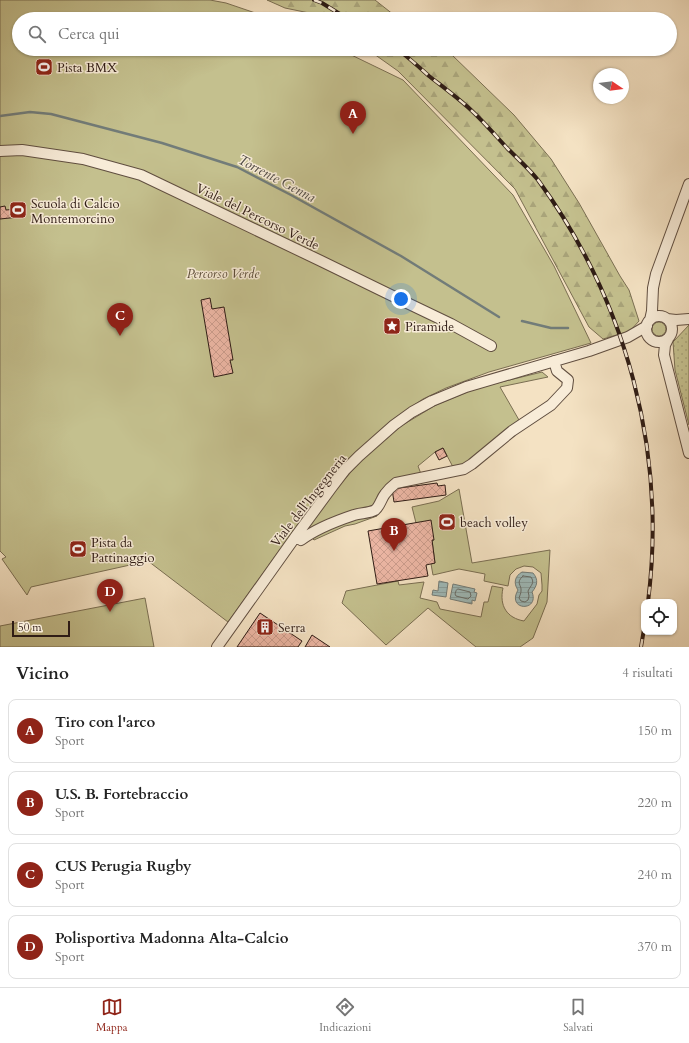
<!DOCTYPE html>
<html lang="it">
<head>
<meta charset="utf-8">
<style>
	:root { --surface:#fff; --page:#f6f6f6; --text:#222; --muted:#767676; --line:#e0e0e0; --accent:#8f2418 }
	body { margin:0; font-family:Cardo,serif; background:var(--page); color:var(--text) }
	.controls { position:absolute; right:12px; bottom:12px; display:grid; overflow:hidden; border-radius:8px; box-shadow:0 1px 3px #0004 }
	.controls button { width:36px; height:36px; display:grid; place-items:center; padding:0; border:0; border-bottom:1px solid var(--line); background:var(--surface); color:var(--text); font:20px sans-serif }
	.compass { position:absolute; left:593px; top:68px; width:36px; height:36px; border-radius:50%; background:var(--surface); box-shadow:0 1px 3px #0004; rotate:103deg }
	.scale { position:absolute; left:12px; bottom:10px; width:58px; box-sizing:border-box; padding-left:4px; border:2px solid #2f1c15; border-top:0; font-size:11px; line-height:14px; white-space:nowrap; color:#2f1c15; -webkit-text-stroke:3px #f8ecd8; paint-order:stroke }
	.you { position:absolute; left:401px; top:299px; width:14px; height:14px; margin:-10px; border:3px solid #fff; border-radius:50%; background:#1a73e8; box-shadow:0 0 0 6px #1a73e833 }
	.badge { display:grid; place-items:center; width:26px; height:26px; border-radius:50%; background:var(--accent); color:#fff; font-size:13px; font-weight:700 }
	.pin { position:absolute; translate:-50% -33px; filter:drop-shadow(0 1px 2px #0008) }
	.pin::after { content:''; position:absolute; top:21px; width:14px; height:12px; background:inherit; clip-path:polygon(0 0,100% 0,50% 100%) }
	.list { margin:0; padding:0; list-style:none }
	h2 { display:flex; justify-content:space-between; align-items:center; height:52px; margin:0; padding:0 16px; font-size:17px }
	h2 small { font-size:13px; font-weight:400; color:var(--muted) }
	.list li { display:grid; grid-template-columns:26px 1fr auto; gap:12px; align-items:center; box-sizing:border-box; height:64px; margin:0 8px 8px; padding:0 8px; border:1px solid var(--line); border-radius:8px }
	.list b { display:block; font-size:15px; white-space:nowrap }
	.list p { margin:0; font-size:13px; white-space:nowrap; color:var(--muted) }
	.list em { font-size:13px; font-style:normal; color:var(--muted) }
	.icon { flex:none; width:22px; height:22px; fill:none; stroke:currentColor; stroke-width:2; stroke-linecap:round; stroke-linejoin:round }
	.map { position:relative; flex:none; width:689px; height:647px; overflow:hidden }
	.search { position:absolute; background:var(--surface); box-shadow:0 1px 3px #0004; left:12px; right:12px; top:12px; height:44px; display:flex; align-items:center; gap:10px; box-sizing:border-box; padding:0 14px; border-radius:22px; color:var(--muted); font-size:15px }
	.sheet { height:340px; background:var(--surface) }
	nav { display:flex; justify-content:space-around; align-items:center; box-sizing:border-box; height:56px; border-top:1px solid var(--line); background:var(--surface); font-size:11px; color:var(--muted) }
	nav a { display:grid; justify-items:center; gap:2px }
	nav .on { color:var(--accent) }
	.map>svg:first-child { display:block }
	.grass { fill:url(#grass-dots); stroke:#7a6e52 }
	.forest { fill:url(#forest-firs); stroke:#7a6e52 }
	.green { fill:#c4c08e; stroke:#7a6e52 }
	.water { fill:url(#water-rules); stroke:#727c79 }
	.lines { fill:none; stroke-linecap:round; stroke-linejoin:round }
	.shore { stroke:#676c68; stroke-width:1 }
	.stream { stroke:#727c79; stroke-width:2.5 }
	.building { fill:url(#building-cross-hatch); stroke:#2f1c15 }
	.minor-casing { stroke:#604e40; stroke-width:12 }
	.minor { stroke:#f8ecd8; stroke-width:10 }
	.rail-casing { stroke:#2f1c15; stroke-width:4 }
	.rail { stroke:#f8ecd8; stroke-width:2.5; stroke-dasharray:8; stroke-linecap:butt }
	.labels { text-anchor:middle; stroke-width:3; stroke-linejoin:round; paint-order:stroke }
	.poi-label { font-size:13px; fill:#2f1c15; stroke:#f8ecd8; text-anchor:start }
	.street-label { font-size:13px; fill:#2f1c15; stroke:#f8ecd8 }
	.park-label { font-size:13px; font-style:italic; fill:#5c4d39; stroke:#f8ecd8 }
	.water-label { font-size:14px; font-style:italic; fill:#514c47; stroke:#f8ecd8 }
</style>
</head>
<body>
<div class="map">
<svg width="689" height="647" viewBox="0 0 689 647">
	<defs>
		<pattern id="grass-dots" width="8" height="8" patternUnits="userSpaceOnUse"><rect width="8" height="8" fill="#c4c08e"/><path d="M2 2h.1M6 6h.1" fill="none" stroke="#a9a47a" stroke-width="1.8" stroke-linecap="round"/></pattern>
		<pattern id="forest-firs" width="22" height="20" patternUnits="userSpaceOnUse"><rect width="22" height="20" fill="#c4c08e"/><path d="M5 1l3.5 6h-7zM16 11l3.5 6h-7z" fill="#a9a47a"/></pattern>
		<pattern id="water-rules" width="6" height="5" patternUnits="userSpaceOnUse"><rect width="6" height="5" fill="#9fbcbc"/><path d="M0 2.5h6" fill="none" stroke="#89a1a1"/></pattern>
		<pattern id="building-cross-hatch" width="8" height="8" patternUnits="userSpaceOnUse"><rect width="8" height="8" fill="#ecb6a4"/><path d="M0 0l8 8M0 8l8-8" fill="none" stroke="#cb9c8c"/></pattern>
	</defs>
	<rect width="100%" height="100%" fill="#f4e2c3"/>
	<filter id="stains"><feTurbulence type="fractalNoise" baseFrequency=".005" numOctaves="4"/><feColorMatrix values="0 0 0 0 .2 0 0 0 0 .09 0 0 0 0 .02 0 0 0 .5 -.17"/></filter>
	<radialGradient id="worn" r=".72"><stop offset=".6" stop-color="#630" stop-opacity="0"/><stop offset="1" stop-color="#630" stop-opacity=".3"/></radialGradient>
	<path class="grass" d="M689,325v100l-14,-55 -2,-28z"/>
	<path class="forest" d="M267,0h108l24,19h-74l-6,-4 -34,-7z
		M367,49h76l9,6 62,60 37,44 28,44 41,73 9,14 10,31 -9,10 -27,8 -14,-12 -74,-138 -117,-118z"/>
	<path class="green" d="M0,0h210l16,3 47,16h-254v30h320l64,31 110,115 41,71 37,77 -102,29 -43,16 -23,11 -31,21 -45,41 -35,44 -84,117 -80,-61 -117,26 -4,8 -25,-36 4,-2 -6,-6z
		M652 329a7 7 0 1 1 14 0a7 7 0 1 1-14 0Z
		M542,372l6,5 -48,10 19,33 -58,47h-8l-10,-19 -8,4 -17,14 3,8 -25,6 -21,26 2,10 -22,8 -10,2 -31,14 -9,-9 31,-42 28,-32 37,-31 35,-21 41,-17z
		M459,489l13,74 78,-13 -3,52 -14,36 -13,9h-44l-48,-39 -42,37 -44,-42 4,-12 52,-10 1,4 25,-3 -4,16 17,4 3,7 41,8 3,-15h4l4,-16 11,2c-4,18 4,30 21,33l13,-17 2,-9 3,-4v-6l-1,-12 -8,-6 -9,-1 -8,3 -6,6 -2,11 -24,-5 1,-7 -26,-5 -26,6 -2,-11 4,-1 -3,-23h2l-18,-17 -4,-16 27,-6z
		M145,598l9,49h-154v-21z"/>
	<path class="water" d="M522,572l11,1c6,7 4,13 -1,19 8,20 -26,19 -14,-2 -5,-7 -3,-14 4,-18z
		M439,581l9,2 -2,14 -14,-2 1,-5 5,1z
		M453,584l22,5 -1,3 3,1 -2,8 -3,-1v4l-22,-5z"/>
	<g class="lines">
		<path class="shore" d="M523,576l8,1c4,6 0,8 -3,14l1,5 -1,4 -3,2 -4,-1 -2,-3c1,-3 2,-5 2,-7 1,-6 -6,-8 2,-15z
			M458,589l12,3 1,4 -3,3 -12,-3 -1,-2 1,-3z"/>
		<path class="stream" d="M0,116l30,-4 21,2 111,29 75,24 54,28 110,61 98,61
			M522,321l29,7h17"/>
	</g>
	<path class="building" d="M5,206l1,4 12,-1 1,8 -19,2v-12z
		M210,298l2,11 12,-2 9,53h-3l3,13 -19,4 -13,-77z
		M443,448l4,8 -8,4 -4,-8z
		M437,483l1,3 7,-1 1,10 -52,7 -2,-13z
		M431,520l3,20h-2l3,23 -9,2 2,11 -51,8 -9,-53z
		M260,613l42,28 -4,6h-61z
		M312,635l18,12h-25z"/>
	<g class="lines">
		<defs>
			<path id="minor" d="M0,151l22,-1 61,9 58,16 180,86 82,40 48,23 40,22
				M646 329a13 13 0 1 1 26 0a13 13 0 1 1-26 0Z
				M667,319l9,1 13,-1
				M650,320l2,-9 1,-23 3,-14 33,-90
				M668,339l-3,6 -1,10 25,98
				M296,536l5,4c16,-12 35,-19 53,-25 7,-2 16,-2 21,-5 5,-4 6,-11 10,-16 3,-4 7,-8 11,-11l68,-14 8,-5 40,-33 39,-26 16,-17 1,-8 -11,-9 -3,-10
				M217,647l79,-111 36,-49 13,-17 14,-14 35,-31 18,-13 20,-11 34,-14 123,-36 39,-14 19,-11"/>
		</defs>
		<use href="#minor" class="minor-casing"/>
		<use href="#minor" class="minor"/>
		<defs>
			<path id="rail" d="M314,0l8,3 26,16
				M397,49c11,8 22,18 32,27 14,11 29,22 42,34 13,12 24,25 36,38 10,10 22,21 31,32 89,122 129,272 110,422
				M641,647l3,-18"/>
		</defs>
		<use href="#rail" class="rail-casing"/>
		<use href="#rail" class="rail"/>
	</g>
	<defs>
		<symbol id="stadium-square" viewBox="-11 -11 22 22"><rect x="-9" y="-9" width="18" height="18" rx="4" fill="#8f2418" stroke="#f8ecd8"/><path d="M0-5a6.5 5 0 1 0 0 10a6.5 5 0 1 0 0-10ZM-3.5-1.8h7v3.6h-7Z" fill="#fff"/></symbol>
		<symbol id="sight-square" viewBox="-11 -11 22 22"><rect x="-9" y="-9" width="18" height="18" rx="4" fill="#8f2418" stroke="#f8ecd8"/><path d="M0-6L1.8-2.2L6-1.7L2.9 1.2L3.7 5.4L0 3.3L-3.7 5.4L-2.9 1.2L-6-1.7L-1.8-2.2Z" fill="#fff"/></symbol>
		<symbol id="building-square" viewBox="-11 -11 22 22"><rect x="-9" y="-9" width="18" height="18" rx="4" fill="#8f2418" stroke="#f8ecd8"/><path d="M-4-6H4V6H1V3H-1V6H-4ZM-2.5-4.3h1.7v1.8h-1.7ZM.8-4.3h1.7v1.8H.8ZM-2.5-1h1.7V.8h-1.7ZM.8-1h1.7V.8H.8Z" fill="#fff"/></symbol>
	</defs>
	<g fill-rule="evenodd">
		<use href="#stadium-square" x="34" y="57" width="20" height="20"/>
		<use href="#stadium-square" x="8" y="200" width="20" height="20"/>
		<use href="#sight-square" x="382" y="316" width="20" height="20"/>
		<use href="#stadium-square" x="437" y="512" width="20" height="20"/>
		<use href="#stadium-square" x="68" y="539" width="20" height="20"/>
		<use href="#building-square" x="255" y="617" width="20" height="20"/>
	</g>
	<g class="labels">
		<g class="poi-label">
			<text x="57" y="72">Pista BMX</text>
			<text x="31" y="208">Scuola di Calcio<tspan x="31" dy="15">Montemorcino</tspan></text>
			<text x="405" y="331">Piramide</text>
			<text x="460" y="527">beach volley</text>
			<text x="91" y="547">Pista da<tspan x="91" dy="15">Pattinaggio</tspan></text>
			<text x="278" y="632">Serra</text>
		</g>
		<g class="street-label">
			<text transform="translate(258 216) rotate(26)" y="5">Viale del Percorso Verde</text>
			<text transform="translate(308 500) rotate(-52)" y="5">Viale dell'Ingegneria</text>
		</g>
		<g class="park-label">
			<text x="223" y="278">Percorso Verde</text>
		</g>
		<g class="water-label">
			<text transform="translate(277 178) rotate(28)" y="5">Torrente Genna</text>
		</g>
	</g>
	<rect width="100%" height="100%" filter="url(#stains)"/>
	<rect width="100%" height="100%" fill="url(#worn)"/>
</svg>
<div class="controls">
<button><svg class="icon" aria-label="locate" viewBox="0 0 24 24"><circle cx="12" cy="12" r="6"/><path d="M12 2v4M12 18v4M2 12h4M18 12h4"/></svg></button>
</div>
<svg class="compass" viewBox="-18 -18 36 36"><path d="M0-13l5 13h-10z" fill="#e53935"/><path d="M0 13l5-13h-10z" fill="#767676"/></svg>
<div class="scale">50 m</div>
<div class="you"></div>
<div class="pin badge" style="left:353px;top:134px">A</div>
<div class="pin badge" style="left:394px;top:551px">B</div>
<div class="pin badge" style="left:120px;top:336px">C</div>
<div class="pin badge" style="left:110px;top:612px">D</div>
<div class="search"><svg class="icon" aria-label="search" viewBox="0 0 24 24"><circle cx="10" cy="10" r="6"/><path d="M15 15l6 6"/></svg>Cerca qui</div>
</div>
<section class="sheet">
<h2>Vicino<small>4 risultati</small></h2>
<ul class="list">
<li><span class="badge">A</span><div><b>Tiro con l'arco</b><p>Sport</p></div><em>150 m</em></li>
<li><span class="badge">B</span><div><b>U.S. B. Fortebraccio</b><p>Sport</p></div><em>220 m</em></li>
<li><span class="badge">C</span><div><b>CUS Perugia Rugby</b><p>Sport</p></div><em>240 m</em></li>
<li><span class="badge">D</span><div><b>Polisportiva Madonna Alta-Calcio</b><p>Sport</p></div><em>370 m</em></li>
</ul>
</section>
<nav>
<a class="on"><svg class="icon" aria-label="map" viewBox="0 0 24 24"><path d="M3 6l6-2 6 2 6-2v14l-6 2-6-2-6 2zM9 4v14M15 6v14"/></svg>Mappa</a>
<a><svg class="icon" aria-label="directions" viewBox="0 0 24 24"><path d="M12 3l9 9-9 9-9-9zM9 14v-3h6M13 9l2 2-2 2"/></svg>Indicazioni</a>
<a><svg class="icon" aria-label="saved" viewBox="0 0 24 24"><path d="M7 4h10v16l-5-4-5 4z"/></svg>Salvati</a>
</nav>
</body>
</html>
